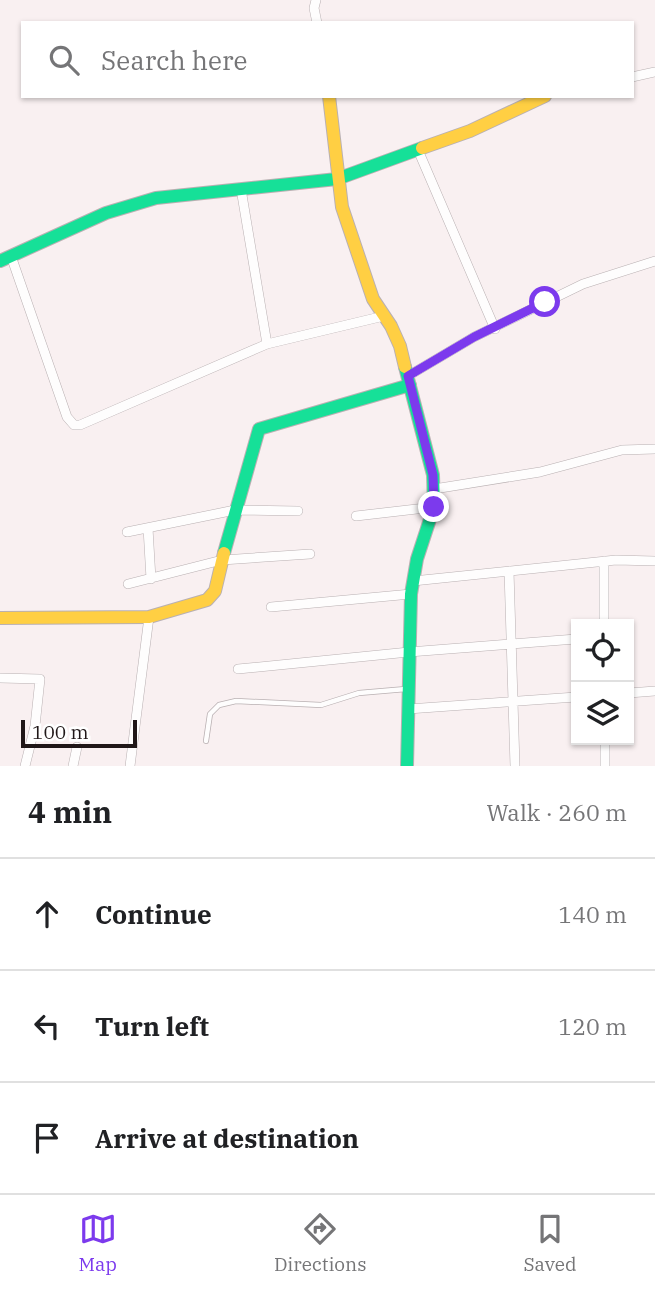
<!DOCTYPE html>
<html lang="en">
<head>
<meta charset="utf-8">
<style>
	:root { --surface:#fff; --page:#f2f2f2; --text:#202124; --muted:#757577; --line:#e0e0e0; --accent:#7c3aed }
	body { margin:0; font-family:"IBM Plex Serif",serif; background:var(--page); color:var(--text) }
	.controls { position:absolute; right:21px; bottom:21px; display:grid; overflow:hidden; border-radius:0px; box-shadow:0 2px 5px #0004 }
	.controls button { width:63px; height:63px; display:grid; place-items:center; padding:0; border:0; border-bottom:2px solid var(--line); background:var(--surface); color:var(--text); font:35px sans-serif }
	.scale { position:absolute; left:21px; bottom:18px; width:116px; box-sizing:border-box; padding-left:7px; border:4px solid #201718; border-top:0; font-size:19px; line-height:24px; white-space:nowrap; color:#201718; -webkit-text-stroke:5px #fff; paint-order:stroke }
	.stop { position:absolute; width:21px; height:21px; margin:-16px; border:5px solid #7c3aed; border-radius:50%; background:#fff }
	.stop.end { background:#7c3aed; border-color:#fff; box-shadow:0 2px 7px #0008 }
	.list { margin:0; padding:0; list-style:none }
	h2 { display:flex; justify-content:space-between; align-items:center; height:91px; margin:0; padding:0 28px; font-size:30px }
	h2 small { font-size:23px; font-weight:400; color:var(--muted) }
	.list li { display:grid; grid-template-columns:46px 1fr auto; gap:21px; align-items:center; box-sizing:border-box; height:112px; padding:0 28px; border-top:2px solid var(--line) }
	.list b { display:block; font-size:26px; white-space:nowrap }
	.list em { font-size:23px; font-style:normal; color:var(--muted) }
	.icon { flex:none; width:38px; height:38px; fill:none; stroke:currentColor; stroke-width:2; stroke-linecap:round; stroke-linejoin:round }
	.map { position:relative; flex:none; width:655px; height:766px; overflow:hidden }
	.search { position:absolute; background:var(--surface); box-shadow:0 2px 5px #0004; left:21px; right:21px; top:21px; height:77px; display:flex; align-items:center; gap:18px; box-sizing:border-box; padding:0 24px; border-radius:0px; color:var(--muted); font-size:26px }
	.sheet { height:427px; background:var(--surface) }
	nav { display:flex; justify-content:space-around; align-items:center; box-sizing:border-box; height:98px; border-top:2px solid var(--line); background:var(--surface); font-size:19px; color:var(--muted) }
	nav a { display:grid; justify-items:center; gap:4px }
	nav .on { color:var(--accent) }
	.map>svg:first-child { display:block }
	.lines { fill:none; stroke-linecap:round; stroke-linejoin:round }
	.lane-casing { stroke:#b9b0b2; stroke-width:6 }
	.street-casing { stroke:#b9b0b2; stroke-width:10 }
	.fast-casing { stroke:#b9b0b2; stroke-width:14 }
	.slow-casing { stroke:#b9b0b2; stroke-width:14 }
	.lane { stroke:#fefdfd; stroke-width:4.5 }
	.street { stroke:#fefdfd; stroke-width:9 }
	.fast { stroke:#16e098; stroke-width:12 }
	.slow { stroke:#ffcf43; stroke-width:12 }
	.route { stroke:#7c3aed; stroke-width:9 }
</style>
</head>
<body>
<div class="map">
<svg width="655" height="766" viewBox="0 0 655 766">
	<rect width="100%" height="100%" fill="#f9f0f1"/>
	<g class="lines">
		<defs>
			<path id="lane" d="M206,741l4,-27 9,-9 17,-4 85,4 38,-12 47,-4"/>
			<path id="street" d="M316,0l-2,8 3,15
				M632,77l23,-5
				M418,150l77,179
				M241,189l26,155 117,-28
				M11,256l56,161 7,8h6l187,-81
				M408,376l66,-39 109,-53 72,-23
				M434,489l106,-17 82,-22 33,-1
				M356,516l78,-9
				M148,528l3,51
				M127,532l108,-22 63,1
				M604,561v63
				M509,571l6,195
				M413,581l203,-21 39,1
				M128,584l94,-24 88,-6
				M271,607l140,-13
				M238,669l171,-17 167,-13
				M0,678l40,1 -5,47 -10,40
				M629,693l26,-2
				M408,709l168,-12
				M605,740v26
				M73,766l4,-19
				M130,766l19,-149"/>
			<path id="fast" d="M0,261l106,-48 50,-15 181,-19 85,-31
				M405,367l28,108 1,32 -17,52 -6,35 -4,172
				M224,553l35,-124 151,-44"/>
			<path id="slow" d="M329,96l13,111 31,92 18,27 9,20 5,21
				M422,148l48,-17 75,-35
				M0,618l149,-1 58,-17 8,-9 9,-38"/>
		</defs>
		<use href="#lane" class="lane-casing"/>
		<use href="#street" class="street-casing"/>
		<use href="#fast" class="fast-casing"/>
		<use href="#slow" class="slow-casing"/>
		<use href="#lane" class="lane"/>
		<use href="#street" class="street"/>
		<use href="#fast" class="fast"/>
		<use href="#slow" class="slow"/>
	</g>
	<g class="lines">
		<path class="route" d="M434,507l-1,-32 -25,-99 66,-39 71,-35"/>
	</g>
</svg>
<div class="controls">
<button><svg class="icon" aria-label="locate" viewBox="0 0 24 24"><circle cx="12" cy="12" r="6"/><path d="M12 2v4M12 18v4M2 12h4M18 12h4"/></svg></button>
<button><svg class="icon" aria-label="layers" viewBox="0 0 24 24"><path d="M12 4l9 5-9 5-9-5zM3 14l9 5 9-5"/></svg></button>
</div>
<div class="scale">100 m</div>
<div class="stop" style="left:545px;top:302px"></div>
<div class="stop end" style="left:434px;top:507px"></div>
<div class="search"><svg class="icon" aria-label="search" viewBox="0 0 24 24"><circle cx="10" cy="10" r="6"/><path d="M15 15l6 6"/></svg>Search here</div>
</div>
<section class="sheet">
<h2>4 min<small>Walk · 260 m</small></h2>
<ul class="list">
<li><svg class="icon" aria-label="ahead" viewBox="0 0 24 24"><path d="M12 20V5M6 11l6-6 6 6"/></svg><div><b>Continue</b></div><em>140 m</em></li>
<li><svg class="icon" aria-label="left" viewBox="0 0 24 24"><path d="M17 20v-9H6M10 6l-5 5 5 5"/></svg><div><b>Turn left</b></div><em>120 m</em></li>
<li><svg class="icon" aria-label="arrive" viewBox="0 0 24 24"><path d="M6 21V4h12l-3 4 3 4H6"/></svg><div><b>Arrive at destination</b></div></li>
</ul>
</section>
<nav>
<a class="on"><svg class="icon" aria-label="map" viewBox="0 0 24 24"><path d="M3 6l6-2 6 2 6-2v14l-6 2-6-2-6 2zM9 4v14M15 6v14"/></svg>Map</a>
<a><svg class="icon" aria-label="directions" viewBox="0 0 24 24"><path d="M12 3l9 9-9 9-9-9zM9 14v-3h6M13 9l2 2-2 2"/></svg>Directions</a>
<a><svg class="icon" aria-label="saved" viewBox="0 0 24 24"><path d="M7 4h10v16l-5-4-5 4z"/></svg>Saved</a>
</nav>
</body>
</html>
